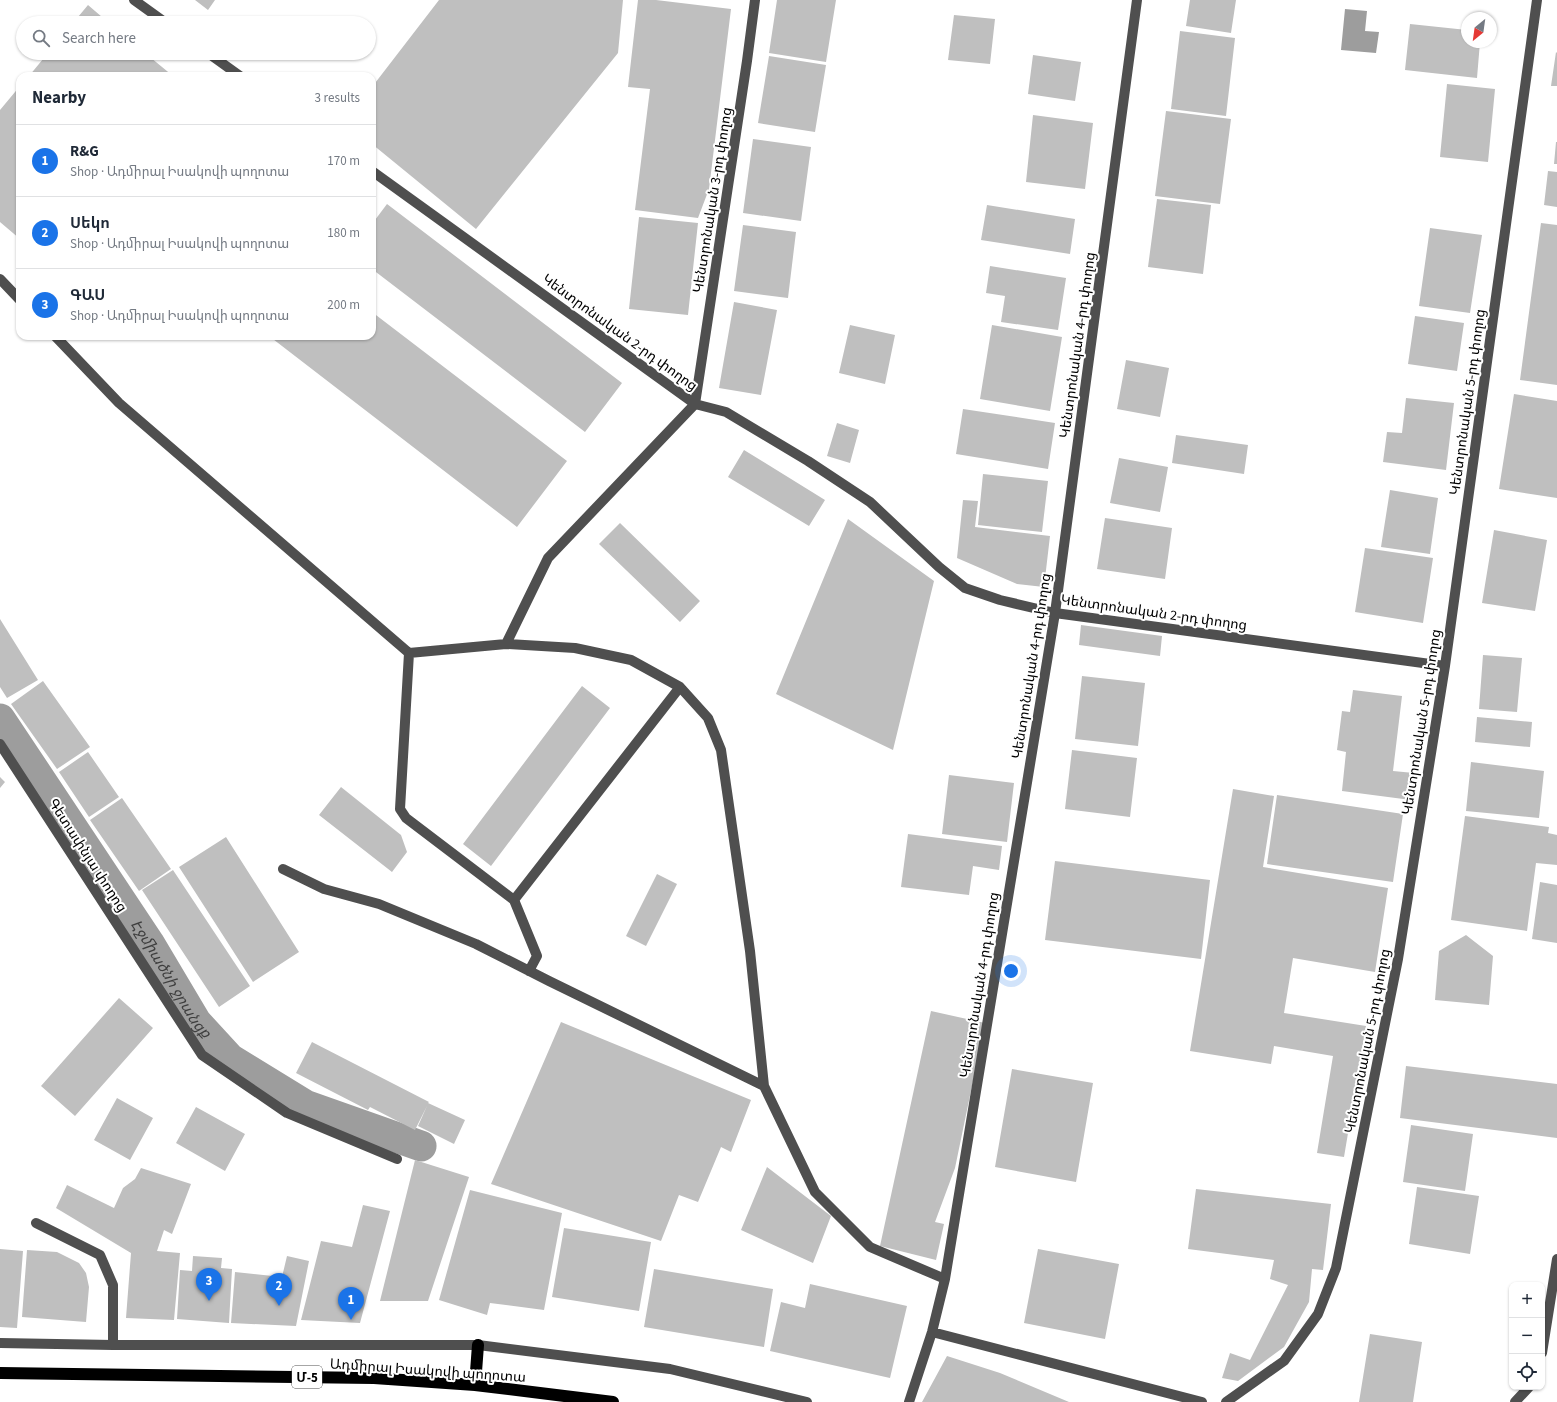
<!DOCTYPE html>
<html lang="en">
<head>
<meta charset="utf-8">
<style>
	:root { --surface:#fff; --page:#f6f6f7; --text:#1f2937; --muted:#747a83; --line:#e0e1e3; --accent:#1a73e8 }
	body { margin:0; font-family:"Source Sans 3","Noto Sans Armenian",sans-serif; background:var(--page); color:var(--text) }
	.controls { position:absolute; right:12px; bottom:12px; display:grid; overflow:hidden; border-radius:8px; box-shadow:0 1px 3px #0004 }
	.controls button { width:36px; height:36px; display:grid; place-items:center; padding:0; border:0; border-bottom:1px solid var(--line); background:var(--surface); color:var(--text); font:20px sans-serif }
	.compass { position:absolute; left:1461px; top:12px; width:36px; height:36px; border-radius:50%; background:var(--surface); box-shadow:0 1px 3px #0004; rotate:209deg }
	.you { position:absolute; left:1011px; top:971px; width:14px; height:14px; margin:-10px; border:3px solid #fff; border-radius:50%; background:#1a73e8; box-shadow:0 0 0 6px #1a73e833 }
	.badge { display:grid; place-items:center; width:26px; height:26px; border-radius:50%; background:var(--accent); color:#fff; font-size:13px; font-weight:700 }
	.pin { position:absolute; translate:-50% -33px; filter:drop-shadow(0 1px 2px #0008) }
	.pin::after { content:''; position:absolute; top:21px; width:14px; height:12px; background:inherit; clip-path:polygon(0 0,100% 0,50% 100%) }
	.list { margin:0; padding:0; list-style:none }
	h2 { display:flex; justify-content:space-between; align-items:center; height:52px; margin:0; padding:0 16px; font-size:17px }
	h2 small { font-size:13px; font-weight:400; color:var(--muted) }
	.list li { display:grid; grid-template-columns:26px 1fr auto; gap:12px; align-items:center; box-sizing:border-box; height:72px; padding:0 16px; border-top:1px solid var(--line) }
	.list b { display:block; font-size:15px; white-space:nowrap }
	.list p { margin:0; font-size:13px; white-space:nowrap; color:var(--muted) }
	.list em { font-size:13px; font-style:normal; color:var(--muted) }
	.icon { flex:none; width:22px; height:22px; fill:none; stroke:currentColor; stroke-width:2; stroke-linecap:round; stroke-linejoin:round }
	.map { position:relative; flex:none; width:1557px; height:1402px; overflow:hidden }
	.search { position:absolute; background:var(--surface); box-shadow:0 1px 3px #0004; left:16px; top:16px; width:360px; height:44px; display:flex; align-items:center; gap:10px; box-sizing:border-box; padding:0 14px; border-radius:22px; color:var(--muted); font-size:15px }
	.panel { position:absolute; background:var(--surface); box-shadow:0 1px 3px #0004; left:16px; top:72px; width:360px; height:268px; border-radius:12px }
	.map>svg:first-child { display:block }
	.water { fill:#9d9d9d }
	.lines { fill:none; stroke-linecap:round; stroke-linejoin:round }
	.canal { stroke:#9d9d9d; stroke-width:31 }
	.building { fill:#bfbfbf }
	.minor { stroke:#4f4f4f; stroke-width:10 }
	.highway { stroke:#000; stroke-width:12 }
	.labels { text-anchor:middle; stroke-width:4; stroke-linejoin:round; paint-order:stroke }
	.shield { fill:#fff; stroke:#4c4c4c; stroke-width:1 }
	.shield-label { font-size:13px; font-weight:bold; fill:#000 }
	.street-label { font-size:14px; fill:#000; stroke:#fff }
	.water-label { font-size:15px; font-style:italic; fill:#3e3e3e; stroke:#fff }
</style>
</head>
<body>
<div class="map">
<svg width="1557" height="1402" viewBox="0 0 1557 1402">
	<rect width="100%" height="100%" fill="#fff"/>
	<path class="water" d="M1345,9l22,2 -2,20 14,1 -3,21 -35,-3z"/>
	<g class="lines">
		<path class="canal" id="s1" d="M0,719l149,224 47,79 34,37 75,46 116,41"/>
	</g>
	<path class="building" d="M195,0h20l-7,10z
		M439,0h184l-5,53 -142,176 -104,-85v-57z
		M638,0h18l75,9 -22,180 -11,29 -63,-8 15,-121 -22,-2z
		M777,0h59l-10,62 -57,-9z
		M1190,0h46l-5,33 -45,-7z
		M88,5l21,18h-36z
		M954,15l41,4 -5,45 -42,-4z
		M1410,24l57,6v12h13l-3,36 -72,-8z
		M1180,31l55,7 -9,78 -55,-7z
		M1556,52l1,1v33h-6z
		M48,53h97l28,23h-144z
		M1033,55l48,7 -6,39 -47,-7z
		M769,56l57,9 -11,67 -57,-9z
		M1447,84l48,5 -7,73 -48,-5z
		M20,86v153l-20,-17v-112z
		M1166,111l65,8 -11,85 -65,-8z
		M1033,115l60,8 -8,66 -59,-7z
		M753,139l58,8 -10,74 -58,-8z
		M1556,142h1v22h-3z
		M1548,171l9,1v35l-13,-2z
		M1157,199l54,6 -8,69 -55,-7z
		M387,204l235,179 -37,49 -213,-163v-45z
		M987,205l88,14 -5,35 -89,-14z
		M639,217l59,6 -10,92 -59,-6z
		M1541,223l16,2v160l-37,-5z
		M743,225l53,7 -8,66 -54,-7z
		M1430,228l52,7 -12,78 -51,-7z
		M990,266l76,12 -8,52 -57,-8 4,-26 -19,-3z
		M734,302l43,8 -16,85 -42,-7z
		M372,312l195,149 -50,66 -248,-191h103z
		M1415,316l49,7 -7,48 -49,-7z
		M850,325l45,10 -10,49 -46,-11z
		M992,325l70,12 -12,74 -70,-12z
		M1126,360l43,8 -9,49 -43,-8z
		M1514,394l43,7v97l-58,-9z
		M1406,398l48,5 -8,67 -63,-8 4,-30 15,1z
		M963,409l92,14 -7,46 -92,-15z
		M837,423l22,7 -9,33 -23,-7z
		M1176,435l72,10 -4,29 -72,-11z
		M744,450l81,50 -16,26 -81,-49z
		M1119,458l49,9 -8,45 -50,-9z
		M983,474l65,7 -6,51 -64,-7z
		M1390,490l48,8 -8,56 -49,-7z
		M963,500l15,1 -3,26 75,9 -6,51 -27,-3 -60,-26z
		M1105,518l67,10 -7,51 -68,-10z
		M848,519l86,62 -41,169 -117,-56z
		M620,523l80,78 -20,21 -81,-78z
		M1494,530l53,10 -12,71 -53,-8z
		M1365,548l68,10 -10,65 -68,-11z
		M0,619l38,61 -31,18 -7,-11z
		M1081,625l81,11 -2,20 -81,-11z
		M1483,655l39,3 -5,54 -38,-3z
		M1082,676l63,7 -7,63 -63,-7z
		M43,681l47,66 -33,22 -46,-65z
		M582,686l28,22 -119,158 -28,-22z
		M1353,690l49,6 -9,75 21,2 -3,27 -69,-9 4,-39 -9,-2 5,-39 8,1z
		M1477,717l55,5 -2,25 -55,-5z
		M1072,750l65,8 -7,59 -65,-8z
		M88,752l31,45 -30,20 -30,-45z
		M1471,762l73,9 -5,47 -73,-7z
		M949,775l65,8 -7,59 -65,-8z
		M0,777l5,5 -5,6z
		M341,787l60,48 6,17 -15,20 -73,-57z
		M1233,789l41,7 -11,71 125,21 -13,84 -82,-14 -9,55 82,13 -22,131 -27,-4 16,-97 -59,-10 -3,18 -81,-13z
		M1277,795l126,19 -10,68 -126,-18z
		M122,798l49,71 -32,22 -49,-71z
		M1465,816l84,11 -1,6 9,2v30l-21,-2 -9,68 -76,-11z
		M908,834l94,12 -3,24 -26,-4 -4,29 -68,-8z
		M226,837l73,115 -46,30 -74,-115z
		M1055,861l155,19 -9,79 -156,-19z
		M173,870l77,116 -31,21 -77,-117z
		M657,874l20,10 -31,62 -20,-10z
		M1540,882l17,3v58l-25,-4z
		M1466,935l27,21 -4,49 -54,-5 4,-49z
		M119,998l34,30 -78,88 -34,-30z
		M931,1011l54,12 -30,145 -20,54 9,2 -8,36 -56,-14z
		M561,1022l190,78 -20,52 -10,-5 -23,55 -19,-7 -18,46 -170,-57z
		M312,1042l117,60 -1,1 37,17 -11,24 -36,-18 9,-20 -12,24 -45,-23 -2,3 -72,-37z
		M1406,1066l151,18v54l-157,-20z
		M1012,1069l81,14 -17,99 -81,-15z
		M117,1098l36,20 -23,42 -36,-20z
		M196,1107l49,27 -20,37 -49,-28z
		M1411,1125l62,9 -8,57 -62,-9z
		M415,1160l54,17 -41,124h-48z
		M767,1167l64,49 -18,47 -72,-33z
		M141,1168l50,16 -19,50 -8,-4 -7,21 23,2 -6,67 -48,-2 5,-65 -75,-45 11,-23 47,23 9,-20 12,-9z
		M1417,1187l62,9 -9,58 -61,-10z
		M1196,1189l135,15 -8,66 -11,-1 -3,33 -25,45 -46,34 -16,-3 8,-25 20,7 38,-75 -18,-6 4,-19 -86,-11z
		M470,1190l92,23 -18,97 -54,-7 -3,12 -48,-15z
		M363,1205l27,6 -30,112 -59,-3 20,-79 31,6z
		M564,1228l87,14 -12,69 -87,-14z
		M0,1249l23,2 -6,77 -17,-1z
		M1038,1249l81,15 -14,75 -81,-16z
		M27,1250l30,2 22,11 7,10 3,14 -3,35 -64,-5z
		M193,1256l29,2 -1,10 11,1 -3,54 -52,-4 3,-49 12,1z
		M287,1256l22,5 -13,65 -65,-3 4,-51 47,5z
		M654,1269l119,20 -9,58 -120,-20z
		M810,1284l97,22 -17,72 -120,-27 11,-49 24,6z
		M1370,1334l52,8 -9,60h-54z
		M947,1356l53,17 69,29h-147z"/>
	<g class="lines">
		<path class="minor" d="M134,0l32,23
			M208,53l32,23
			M372,171l323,233 31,8 82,49 62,41 69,65 26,21 35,12 55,13 390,53
			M0,279l20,21
			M55,336l64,67 290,250 97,-9 69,4 56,12 49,27 28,31 13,32 29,201 14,135 51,106 55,55 75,32
			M506,644l42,-86 147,-154 52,-343 8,-61
			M409,653l-9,156 6,9 108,82 23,56 -8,15
			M0,744l202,311 85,58 110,46
			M283,869l41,20 55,15 97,40 73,37 215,105
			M514,900l166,-213
			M36,1223l64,32 13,30v60
			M932,1332l270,70
			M0,1343l113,2h365l192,24 137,33
			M1542,1353l15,-94
			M909,1402l23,-70 13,-53 110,-666 82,-613
			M1226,1402l58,-41 34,-47 18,-46 62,-309 47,-293 92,-666
			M1515,1402l14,-15"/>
		<path class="highway" d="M0,1373l374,5 101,7 138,17
			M475,1385l3,-40"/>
	</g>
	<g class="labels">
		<rect class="shield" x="292" y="1366" width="30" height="22" rx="3"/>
		<g class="shield-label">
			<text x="307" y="1382">Մ-5</text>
		</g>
		<g class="street-label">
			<text transform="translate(712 200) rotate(-81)" y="5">Կենտրոնական 3-րդ փողոց</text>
			<text transform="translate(620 332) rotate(36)" y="5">Կենտրոնական 2-րդ փողոց</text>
			<text transform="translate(1077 345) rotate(-82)" y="5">Կենտրոնական 4-րդ փողոց</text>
			<text transform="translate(1467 402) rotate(-82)" y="5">Կենտրոնական 5-րդ փողոց</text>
			<text transform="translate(1154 612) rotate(8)" y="5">Կենտրոնական 2-րդ փողոց</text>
			<text transform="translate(1031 666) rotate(-81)" y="5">Կենտրոնական 4-րդ փողոց</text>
			<text transform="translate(1421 722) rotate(-81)" y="5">Կենտրոնական 5-րդ փողոց</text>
			<text transform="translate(88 855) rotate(57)" y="5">Գետափնյա փողոց</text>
			<text transform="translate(979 985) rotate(-81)" y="5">Կենտրոնական 4-րդ փողոց</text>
			<text transform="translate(1367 1041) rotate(-79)" y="5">Կենտրոնական 5-րդ փողոց</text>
			<text transform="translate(428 1370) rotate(4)" y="5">Ադմիրալ Իսակովի պողոտա</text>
		</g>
		<g class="water-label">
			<text dy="5" stroke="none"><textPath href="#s1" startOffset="311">Էջմիածնի ջրանցք</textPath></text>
		</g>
	</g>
</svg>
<div class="controls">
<button>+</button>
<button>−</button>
<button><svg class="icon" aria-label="locate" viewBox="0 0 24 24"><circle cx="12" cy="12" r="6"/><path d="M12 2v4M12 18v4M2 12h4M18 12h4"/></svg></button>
</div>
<svg class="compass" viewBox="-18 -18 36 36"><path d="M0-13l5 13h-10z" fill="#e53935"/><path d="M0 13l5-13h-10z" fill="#747a83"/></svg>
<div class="you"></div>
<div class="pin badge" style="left:351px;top:1320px">1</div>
<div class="pin badge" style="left:279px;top:1306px">2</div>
<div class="pin badge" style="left:209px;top:1301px">3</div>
<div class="search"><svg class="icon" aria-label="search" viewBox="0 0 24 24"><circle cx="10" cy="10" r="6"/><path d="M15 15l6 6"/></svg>Search here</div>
<section class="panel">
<h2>Nearby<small>3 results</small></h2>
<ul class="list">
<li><span class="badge">1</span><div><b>R&amp;G</b><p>Shop · Ադմիրալ Իսակովի պողոտա</p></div><em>170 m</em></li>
<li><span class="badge">2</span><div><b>Սեկո</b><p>Shop · Ադմիրալ Իսակովի պողոտա</p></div><em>180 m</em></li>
<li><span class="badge">3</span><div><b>ԳԱՍ</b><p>Shop · Ադմիրալ Իսակովի պողոտա</p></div><em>200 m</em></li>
</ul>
</section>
</div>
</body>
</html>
